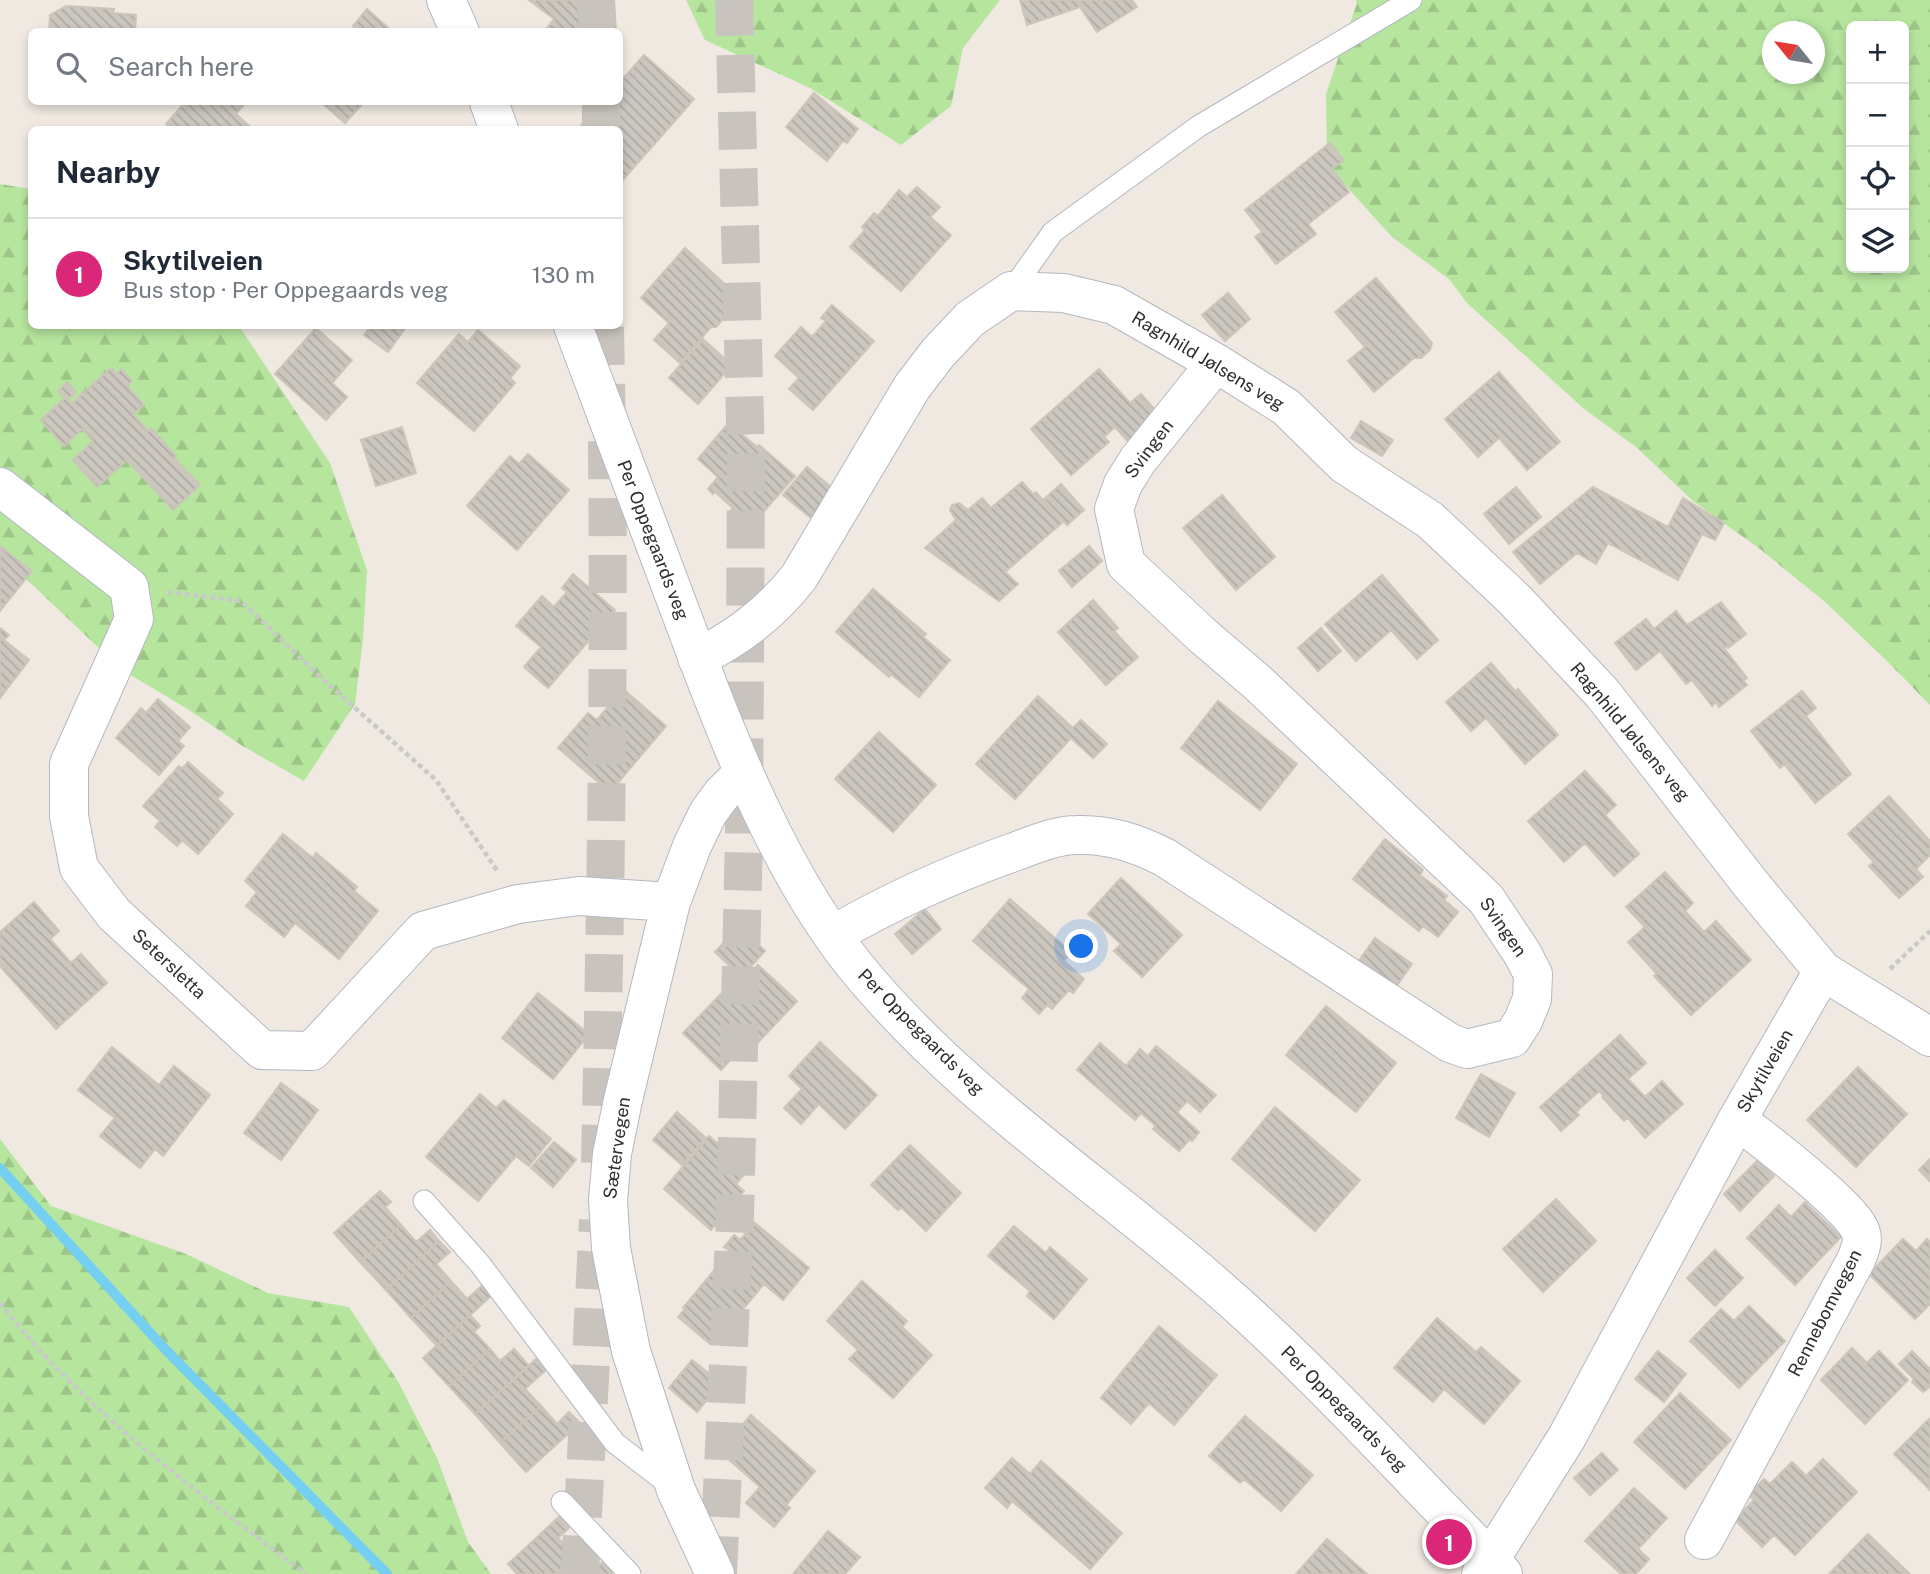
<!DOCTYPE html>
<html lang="en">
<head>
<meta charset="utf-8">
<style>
	:root { --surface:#fff; --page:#f6f6f7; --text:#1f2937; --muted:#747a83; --line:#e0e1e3; --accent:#db2777 }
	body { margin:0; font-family:"Public Sans",sans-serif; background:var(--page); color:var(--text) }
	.controls { position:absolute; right:21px; top:21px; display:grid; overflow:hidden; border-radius:10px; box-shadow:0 4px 10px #0003 }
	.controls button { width:63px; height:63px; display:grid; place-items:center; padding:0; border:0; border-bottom:2px solid var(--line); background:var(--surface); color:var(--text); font:35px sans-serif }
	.compass { position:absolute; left:1762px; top:21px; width:63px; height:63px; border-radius:50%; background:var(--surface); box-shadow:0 4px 10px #0003; rotate:300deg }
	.you { position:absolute; left:1082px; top:947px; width:24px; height:24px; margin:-18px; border:5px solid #fff; border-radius:50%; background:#1a73e8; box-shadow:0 0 0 10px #1a73e833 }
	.badge { display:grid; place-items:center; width:46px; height:46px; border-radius:50%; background:var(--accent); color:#fff; font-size:23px; font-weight:700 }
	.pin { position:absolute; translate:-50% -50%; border:4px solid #fff; box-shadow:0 2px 7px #0006 }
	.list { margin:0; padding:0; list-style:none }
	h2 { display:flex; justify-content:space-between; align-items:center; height:91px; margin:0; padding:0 28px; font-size:30px }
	h2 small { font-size:23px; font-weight:400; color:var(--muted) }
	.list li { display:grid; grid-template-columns:46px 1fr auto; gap:21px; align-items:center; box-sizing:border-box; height:112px; padding:0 28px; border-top:2px solid var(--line) }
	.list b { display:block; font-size:26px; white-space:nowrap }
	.list p { margin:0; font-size:23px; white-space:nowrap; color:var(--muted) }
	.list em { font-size:23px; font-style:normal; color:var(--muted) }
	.icon { flex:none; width:38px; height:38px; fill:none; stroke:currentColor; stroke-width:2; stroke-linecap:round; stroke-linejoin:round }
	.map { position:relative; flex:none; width:1930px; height:1574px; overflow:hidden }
	.search { position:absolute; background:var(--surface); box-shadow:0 4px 10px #0003; left:28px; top:28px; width:595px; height:77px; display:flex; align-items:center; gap:18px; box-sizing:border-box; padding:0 24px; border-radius:10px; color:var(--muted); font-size:26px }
	.panel { position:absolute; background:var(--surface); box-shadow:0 4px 10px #0003; left:28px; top:126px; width:595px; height:203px; border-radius:10px }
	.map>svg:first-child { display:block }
	.forest { fill:url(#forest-firs); fill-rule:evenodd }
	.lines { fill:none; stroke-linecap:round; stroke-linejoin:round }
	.stream { stroke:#75cff0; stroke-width:10 }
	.building { fill:url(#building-back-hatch); stroke:#cbc5ba; stroke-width:2 }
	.highway-tunnel { stroke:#c8c4bd; stroke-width:38; stroke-dasharray:38 19; stroke-linecap:butt }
	.lane-casing { stroke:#b4b7c1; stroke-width:23 }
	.street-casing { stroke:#b4b7c1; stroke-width:40 }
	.secondary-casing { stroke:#b4b7c1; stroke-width:40 }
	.path { stroke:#c9c9c9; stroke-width:4.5; stroke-dasharray:5 3.5; stroke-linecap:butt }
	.lane { stroke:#fff; stroke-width:21 }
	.street { stroke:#fff; stroke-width:38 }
	.secondary { stroke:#fff; stroke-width:38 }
	.labels { text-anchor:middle; stroke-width:5; stroke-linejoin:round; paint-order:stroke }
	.street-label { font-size:18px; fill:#2e2e2e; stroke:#fff }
</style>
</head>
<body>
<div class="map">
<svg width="1930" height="1574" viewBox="0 0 1930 1574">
	<defs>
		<pattern id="forest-firs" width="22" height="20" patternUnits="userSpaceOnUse" patternTransform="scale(1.75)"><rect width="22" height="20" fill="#b6e59e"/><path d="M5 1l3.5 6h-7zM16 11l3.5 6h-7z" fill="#9dc588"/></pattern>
		<pattern id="building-back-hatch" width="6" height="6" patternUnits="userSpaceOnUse" patternTransform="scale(1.75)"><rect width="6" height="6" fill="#cbc7bf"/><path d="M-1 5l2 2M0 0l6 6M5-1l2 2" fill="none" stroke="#afaba4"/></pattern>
	</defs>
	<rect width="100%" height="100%" fill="#efe9e1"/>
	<path class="forest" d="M686,0h314l-37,48 -12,58 -50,39 -91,-57 -105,-48z
		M1356,0h574v705l-45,-46 -61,-58 -64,-52 -67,-48 -57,-54 -53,-39 -116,-105 -18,-24 -57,-42 -65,-72 -1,-71 31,-91zM1851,26h53v242h-53zM1772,32h42v42h-42z
		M0,184l31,5 1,137h207l91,137 37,107 -4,69 -8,65 -51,77 -63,-36 -55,-37 -64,-38 -122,-116z
		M0,1139l51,67 135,48 82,39 81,14 50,76 38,75 31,84 23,32h-491z"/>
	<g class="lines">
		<path class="stream" d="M0,1168l163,179 224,227"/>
	</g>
	<path class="building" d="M529,0h84l-24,32h-45l10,-13z
		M1020,0h112l5,7 -40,25 -17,-25 -53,18z
		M66,6l48,3 -1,4 23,2 -1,17h-86l1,-17z
		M367,9l26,23h-34l-6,-6z
		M644,55l50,44 -74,84v-53l-42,-1 24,-27h18v-20z
		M814,93l44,36 -11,14 -4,-2 -16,20 -41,-34z
		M185,102h58l2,1 -9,11 18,16h-81l-7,-6z
		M321,102h43l-19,21z
		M1330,143l14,17 -12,9 17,23 -41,32 8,10 -40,30 -21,-27 7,-5 -17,-22z
		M917,187l23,20 -10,10 21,18 -50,56 -51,-44 15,-17 -3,-3 12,-14 4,3 21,-26 8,7z
		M685,248l54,49 -10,10 1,5 -14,15h-5l-31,36 -26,-23 15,-17 -28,-25z
		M1376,278l56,65 -2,7 -9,8h-7l-40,34 -26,-31 17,-14 -30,-35z
		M1228,293l22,26 -25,22 -23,-26z
		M832,305l42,36 -61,69 -24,-21 10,-11 -24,-22 26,-29 11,10 14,-16 -5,-3z
		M371,326h33l2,1 -18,25 -24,-17z
		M316,328l36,32 -20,23 15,14 -21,23 -51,-46z
		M478,330l42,36 -10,12 5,5 -41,48 -57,-48 42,-49 9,8z
		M703,339l29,26 -34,39 -29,-26z
		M111,368l5,6 5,-5 11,12 -5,5 17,19 -11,9 15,17 3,-3 25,28 -2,2 26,27 -27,25 -46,-50 -30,27 -24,-27 20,-19 -11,-12 -18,17 -23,-26 24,-22 -7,-7 9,-9 9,10 -8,8 3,4z
		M1099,369l31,34 11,-9 24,27 -31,27 -19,-21 -11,10 5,5 -38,33 -40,-46z
		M1499,372l61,70 -33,28 -28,-32 -21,19 -33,-38z
		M731,420l10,9 -2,3 18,15 2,-2 36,31 -36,41 3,2 -9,10 -22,-18 2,-3 -18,-16 -2,2 -5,-5 10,-12 -20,-18z
		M1361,421l32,19 -11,16 -31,-18z
		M402,427l14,46 -40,13 -15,-46z
		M528,454l41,36 -52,60 -50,-44 43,-50 9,8z
		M807,467l28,23 -24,28 -28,-23z
		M1022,482l11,12 3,-2 26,31 -57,49 13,12 -19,17 -74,-53 31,-28 -6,-10 2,-5 7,-2 9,7 14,-12 9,10z
		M1061,484l23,26 -17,15 -23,-26z
		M1516,487l25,30 -32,27 -25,-30z
		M1593,487l75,40 15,-29 41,25 -9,17 -13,-6 -24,46 -70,-37 -12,21 -19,-11 -37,31 -27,-32z
		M1222,495l53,62 -39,33 -53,-62z
		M1089,546l13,15 -30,26 -13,-16z
		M1,547l31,24 -32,40v-63z
		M573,574l42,36 -67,78 -24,-21 17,-20 -25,-21 26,-30 12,11 13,-15 -5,-4z
		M1382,575l56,65 -21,19 -26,-29 -35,31 -31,-37z
		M873,589l53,45 -3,3 27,23 -31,37 -28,-23 -2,3 -53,-45z
		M1093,600l25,28 -4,3 24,26 -32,28 -48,-53z
		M1721,602l25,32 -18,14 -1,-2 -3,2 23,30 -4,3 4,4 -28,22 -3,-5 -4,4 -20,-26 -6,4 -26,-33 -24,19 -21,-27 31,-24 8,10 22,-18 11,14z
		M0,628l9,7 -5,5 25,20 -29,38z
		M1321,628l20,23 -23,20 -20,-23z
		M1491,663l24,28 3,-2 40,46 -33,29 -39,-46 -15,13 -25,-29z
		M623,689l43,37 -56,66 -52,-44 30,-35 9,7z
		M1802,691l14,17 -10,8 45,58 -36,29 -31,-39 -4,4 -29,-37z
		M1038,696l35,32 8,-8 26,24 -14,14 -22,-20 -56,61 -39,-35z
		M158,699l32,28 -12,14 6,5 -25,29 -43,-37 25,-30 5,5z
		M1218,701l79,63 -37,46 -79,-62z
		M879,732l57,53 -43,47 -58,-53z
		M188,762l35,31 -6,6 16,15 -35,40 -16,-14 -5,6 -22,-19 5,-6 -17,-15 36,-40 3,3z
		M1585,771l31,34 -11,10 34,39 -25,22 -29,-33 -21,19 -36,-41z
		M1889,796l41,45v14l-14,14 7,8 -24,21 -30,-32 5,-4 -26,-28z
		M283,834l30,24 3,-5 41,34 -3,4 24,20 -39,48 -44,-36 -11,14 -38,-31 11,-14 -12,-11z
		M1385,839l38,31 -3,5 27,21 -3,4 14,12 -20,25 -15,-11 -4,5 -66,-52z
		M1665,872l28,31 -8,8 19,21 12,-11 35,39 -60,55 -37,-39 3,-2 -29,-32 17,-15 -19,-20z
		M1121,878l61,57 -40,42 -28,-26 7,-7 -33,-30z
		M1010,899l61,53 -7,9 20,18 -11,14 -4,-3 -17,19 -5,-4 -8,9 -17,-16 7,-9 -56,-48z
		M34,902l25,29 -9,8 21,24 10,-9 26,29 -51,46 -56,-63v-34z
		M925,909l16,20 -29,25 -17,-20z
		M739,926l26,25 -24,26 -26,-25z
		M1375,938l37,26 -17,24 -37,-26z
		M758,965l39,36 -47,50 -6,-6 -23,25 -38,-37 39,-40 5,5z
		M538,993l51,41 -36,45 -51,-41z
		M1326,1006l70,57 -40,49 -70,-57z
		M1620,1035l26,28 -18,16 17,18 17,-16 21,23 -38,34 -17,-20 -4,3 -22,-24 1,-2 -4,-4 -23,21 3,3 -18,16 -21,-24z
		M820,1042l57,53 -32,34 -26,-25 -18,20 -17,-16 18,-19 -13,-13z
		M1100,1043l26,23 14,-17 8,7 8,-10 60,49 -16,17 -13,-11 -10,11 22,20 -7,9 -2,-2 -11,12 -26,-22 3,-3 -15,-13 -6,7 -58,-50z
		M112,1047l47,38 15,-19 36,29 -47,61 -8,-7 -15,19 -40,-32 15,-18 -37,-28z
		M1858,1067l49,47 -51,53 -49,-47z
		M1481,1074l34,19 -26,44 -33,-19z
		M281,1083l37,27 -37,50 -37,-27z
		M480,1094l16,14 8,-8 47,39 -22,27 -13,-10 -38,45 -52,-44z
		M1275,1107l85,73 -45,51 -83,-72z
		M677,1112l29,26 -24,27 -29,-25z
		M709,1136l39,34 -12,14 8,7 -33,39 -47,-41z
		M554,1142l22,18 -23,27 -22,-19z
		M910,1145l51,48 -35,38 -25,-24 -3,3 -27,-25z
		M1930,1159v22l-11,-11z
		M1758,1160l16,16 -34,35 -16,-17z
		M380,1191l11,11 -6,5 16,18 -41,37 -26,-29z
		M1556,1199l40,42 -53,51 -40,-43z
		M1805,1202l36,35 -46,48 -48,-47 32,-33 12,12z
		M755,1223l54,45 -26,32 -19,-16 -45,54 -2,-1 -7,7 -32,-27 7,-8 -2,-1 47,-57 -6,-4 10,-12 6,5z
		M401,1225l15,17 14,-12 9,11 -53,49 -26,-28z
		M1014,1226l32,27 4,-6 37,32 -33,40 -27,-23 3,-5 -42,-35z
		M1903,1239l13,12 11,-12 3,3v62l-15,15 -46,-45z
		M439,1241l11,11 -14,12 15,17 -40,37 -25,-28z
		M1715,1250l28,28 -28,28 -28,-28z
		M451,1281l16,18 17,-15 9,10 -56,52 -26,-28z
		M862,1281l45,40 -5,6 30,28 -39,43 -44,-39 9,-9 -31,-29z
		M1749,1306l36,35 -46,47 -49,-47 31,-32 13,12z
		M470,1315l10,11 -6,6 16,17 -41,37 -26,-28z
		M1437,1318l39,34 5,-5 39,34 -36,43 -40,-35 -11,13 -39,-34z
		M1159,1326l58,49 -43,50 -25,-22 -18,21 -30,-26z
		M1852,1348l15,15 12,-12 29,29 -43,44 -44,-44z
		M490,1349l10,12 14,-12 15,17 -54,48 -26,-28z
		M1658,1351l28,23 -22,28 -29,-23z
		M1912,1351l18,18v18l-7,5 -11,-10 2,-3 -15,-15z
		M536,1359l10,11 -21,19 16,17 -41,37 -25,-29z
		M692,1360l29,23 -24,29 -28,-24z
		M1680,1393l51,47 -46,49 -51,-47z
		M541,1406l16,18 12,-12 11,11 -54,49 -26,-29z
		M751,1415l64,56 -29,34 4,3 -16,19 -28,-24 14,-16 -41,-36z
		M1245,1416l68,59 -32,36 -37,-32 -4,4 -31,-27z
		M1929,1419l1,1v70l-36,-36z
		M1602,1453l16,17 -28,25 -16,-17z
		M1012,1458l18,16 11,-13 81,72 -32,36 -78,-68 -5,7 -22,-20z
		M1823,1459l34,33 -17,17 -34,-33z
		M1792,1462l48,47 -45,46 -21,-20 -12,12 -27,-27 19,-20 -6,-5 16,-16 6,5z
		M1634,1488l33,30 -29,31 11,10 -13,15h-15l-36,-33z
		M561,1515l10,11 -13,12 17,18 -20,18h-38l-9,-10z
		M828,1531l32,26 -15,17h-52z
		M1868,1534l42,40h-81z
		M1327,1539l40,35h-71z
		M575,1556l15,17 14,-12 9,11 -3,2h-55z"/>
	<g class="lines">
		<path class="highway-tunnel" d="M596,0l2,32
			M601,102v28
			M600,1163c6,-279 11,-558 5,-837
			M580,1574l18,-354
			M718,1574l17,-358 9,-379 2,-378 -12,-459"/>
		<defs>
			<path id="lane" d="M1011,291l42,-59 146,-106 212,-126
				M424,1201l56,63 135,179 56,43
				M562,1502l68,72"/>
			<path id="street" d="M0,487l129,100 5,32 -65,145v52l10,52 35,46 148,136 50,1 111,-120 95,-27 61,-8 92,6
				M697,658c41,-20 74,-45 102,-81l113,-190 26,-34 32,-34 41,-28 53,2 50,12 102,58 70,44 58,57 86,56 85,80 88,94 147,189 73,88 107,66
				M833,935c58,-34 119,-61 181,-83 19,-7 42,-17 63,-17 32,-1 59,8 87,22l286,186 17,6 45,-11 11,-17 9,-22 1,-25 -11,-21 -36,-54 -228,-216 -55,-47 -77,-72 -12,-55 9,-25 15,-24 78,-97
				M1704,1540l152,-280c3,-8 8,-18 5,-27 -5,-23 -101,-96 -124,-113
				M715,1574l-39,-84 -45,-139 -20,-103 -3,-48 4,-46 11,-54 48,-198 21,-56 16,-33 14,-19 22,-22
				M1481,1574l86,-137 170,-317 86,-149"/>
			<path id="secondary" d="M446,0l14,32
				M489,102l10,28
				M573,326c39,104 78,209 118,314 40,108 92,237 165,327 102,125 239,214 359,318 68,59 132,125 194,190 31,33 64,65 94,99"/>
		</defs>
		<use href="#lane" class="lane-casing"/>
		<use href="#street" class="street-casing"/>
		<use href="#secondary" class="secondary-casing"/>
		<path class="path" d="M168,592l73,9 86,82 109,97 62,92
			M1890,969l40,-38
			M0,1303c83,108 198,189 306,271"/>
		<use href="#lane" class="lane"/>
		<use href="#street" class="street"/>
		<use href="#secondary" class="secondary"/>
	</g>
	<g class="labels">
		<g class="street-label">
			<text transform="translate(1208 361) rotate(31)" y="6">Ragnhild Jølsens veg</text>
			<text transform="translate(1149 449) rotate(-53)" y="6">Svingen</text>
			<text transform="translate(653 540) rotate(69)" y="6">Per Oppegaards veg</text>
			<text transform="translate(1630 732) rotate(50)" y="6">Ragnhild Jølsens veg</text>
			<text transform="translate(1503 927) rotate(55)" y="6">Svingen</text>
			<text transform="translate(169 964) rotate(43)" y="6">Setersletta</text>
			<text transform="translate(921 1032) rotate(45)" y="6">Per Oppegaards veg</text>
			<text transform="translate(1765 1071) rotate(-60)" y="6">Skytilveien</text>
			<text transform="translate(617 1148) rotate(-82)" y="6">Sætervegen</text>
			<text transform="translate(1825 1313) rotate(-63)" y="6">Rennebomvegen</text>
			<text transform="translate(1344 1409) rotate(45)" y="6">Per Oppegaards veg</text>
		</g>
	</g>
</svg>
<div class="controls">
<button>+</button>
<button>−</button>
<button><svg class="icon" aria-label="locate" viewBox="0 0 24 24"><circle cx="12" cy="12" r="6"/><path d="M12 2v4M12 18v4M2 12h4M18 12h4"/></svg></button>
<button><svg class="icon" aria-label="layers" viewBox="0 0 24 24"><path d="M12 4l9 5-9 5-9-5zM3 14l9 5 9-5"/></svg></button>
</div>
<svg class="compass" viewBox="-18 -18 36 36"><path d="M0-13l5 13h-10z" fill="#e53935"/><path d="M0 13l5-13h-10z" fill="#747a83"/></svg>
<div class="you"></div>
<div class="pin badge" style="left:1449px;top:1542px">1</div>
<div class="search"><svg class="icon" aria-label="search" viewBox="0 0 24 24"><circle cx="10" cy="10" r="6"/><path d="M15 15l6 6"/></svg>Search here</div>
<section class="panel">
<h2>Nearby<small></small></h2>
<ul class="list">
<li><span class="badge">1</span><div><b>Skytilveien</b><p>Bus stop · Per Oppegaards veg</p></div><em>130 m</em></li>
</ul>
</section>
</div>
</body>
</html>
